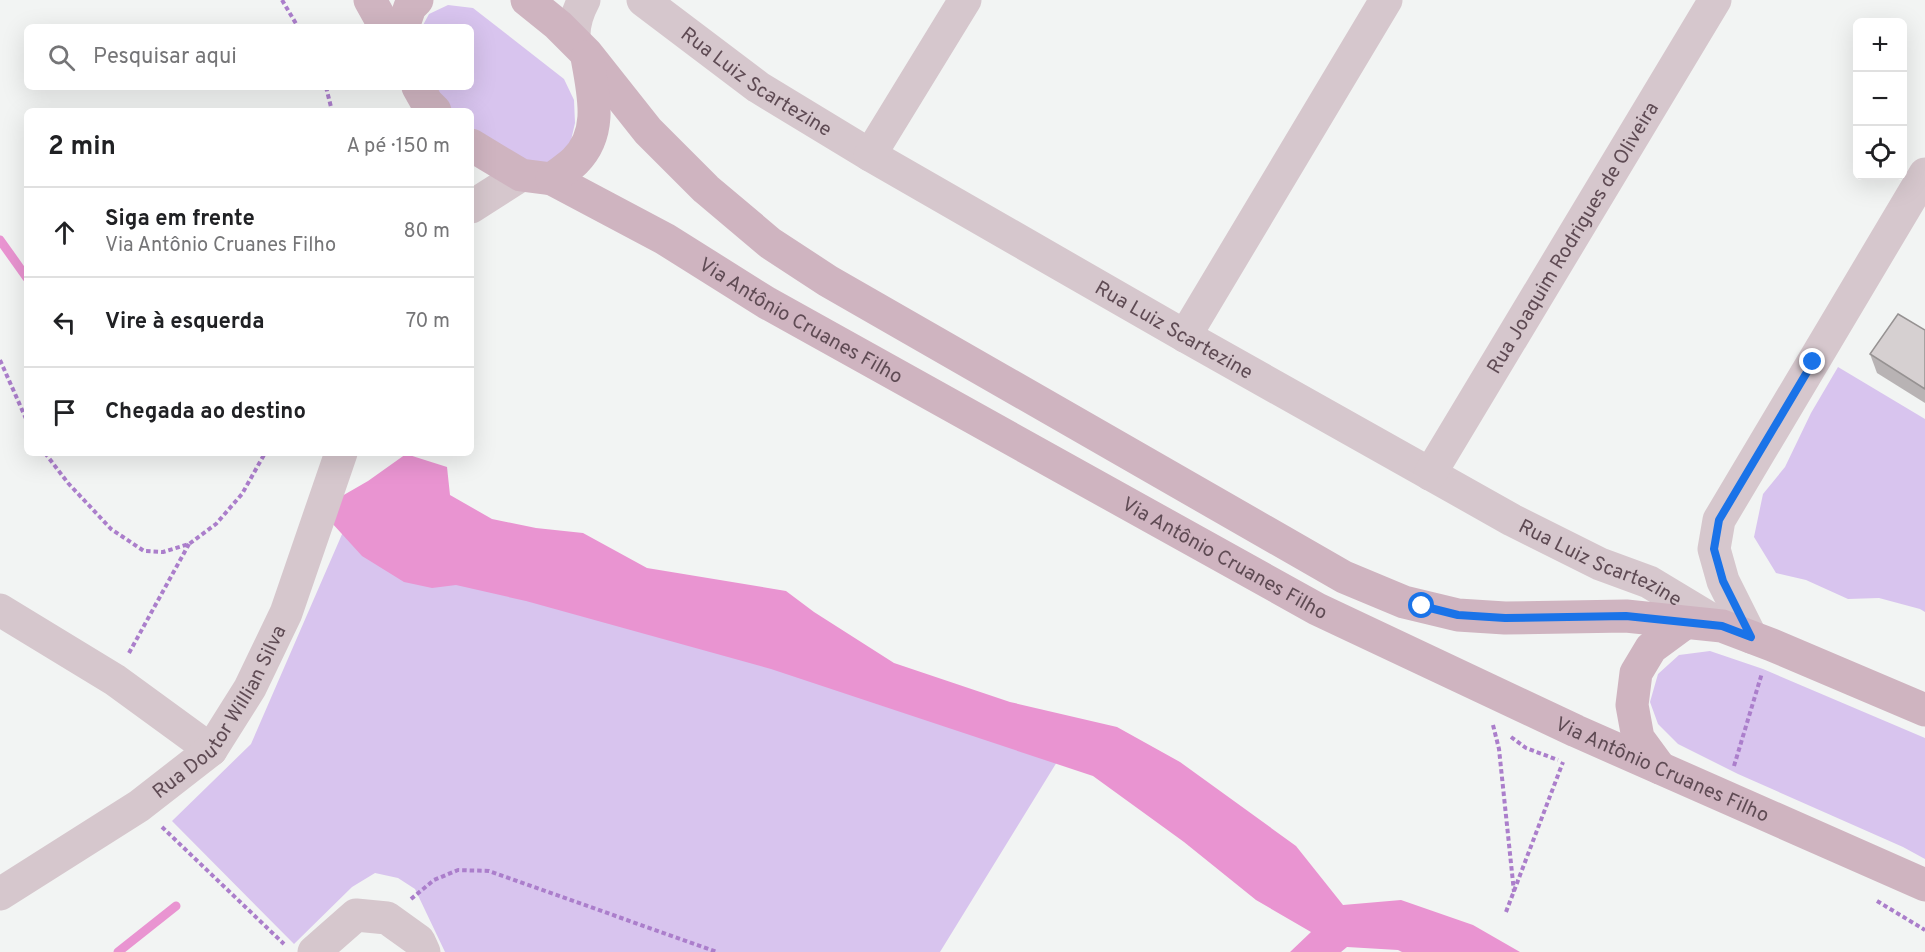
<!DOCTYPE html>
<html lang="pt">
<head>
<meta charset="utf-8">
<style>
	:root { --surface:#fff; --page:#f6f6f6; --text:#202124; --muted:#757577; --line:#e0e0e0 }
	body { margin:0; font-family:Overpass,sans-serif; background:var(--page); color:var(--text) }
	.controls { position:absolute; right:18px; top:18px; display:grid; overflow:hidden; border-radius:9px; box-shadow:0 6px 24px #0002 }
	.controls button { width:54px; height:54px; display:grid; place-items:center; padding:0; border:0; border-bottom:2px solid var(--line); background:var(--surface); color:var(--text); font:30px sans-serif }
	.stop { position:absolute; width:18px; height:18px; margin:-14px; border:4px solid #1a73e8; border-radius:50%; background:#fff }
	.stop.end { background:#1a73e8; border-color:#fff; box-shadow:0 2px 6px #0008 }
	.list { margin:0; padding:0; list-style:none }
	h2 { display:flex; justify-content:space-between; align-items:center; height:78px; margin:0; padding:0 24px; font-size:26px }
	h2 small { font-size:20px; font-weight:400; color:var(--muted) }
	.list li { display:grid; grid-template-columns:39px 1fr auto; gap:18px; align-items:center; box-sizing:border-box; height:90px; padding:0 24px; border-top:2px solid var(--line) }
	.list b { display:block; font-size:22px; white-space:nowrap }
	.list p { margin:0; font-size:20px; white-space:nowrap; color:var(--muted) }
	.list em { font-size:20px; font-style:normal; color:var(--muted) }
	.icon { flex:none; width:33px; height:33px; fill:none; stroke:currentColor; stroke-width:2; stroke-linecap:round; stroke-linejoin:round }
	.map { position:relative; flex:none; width:1925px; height:952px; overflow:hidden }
	.search { position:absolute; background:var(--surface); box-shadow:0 6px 24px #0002; left:24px; top:24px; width:450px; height:66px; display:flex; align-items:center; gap:15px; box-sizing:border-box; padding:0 21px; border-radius:9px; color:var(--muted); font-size:22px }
	.panel { position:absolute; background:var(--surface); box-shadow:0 6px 24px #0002; left:24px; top:108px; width:450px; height:348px; border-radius:9px }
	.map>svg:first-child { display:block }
	.green { fill:#d8c4ee }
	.water { fill:#e994d1 }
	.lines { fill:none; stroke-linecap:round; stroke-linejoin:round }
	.stream { stroke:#e994d1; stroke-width:9 }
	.path { stroke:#ab7ecb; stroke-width:4; stroke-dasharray:4.5 3; stroke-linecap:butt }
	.minor { stroke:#d6c7cd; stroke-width:33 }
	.major { stroke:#cfb4c0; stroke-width:33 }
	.wall { fill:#b8b3b4 }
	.building { fill:#d6d0d1; stroke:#969292; stroke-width:1.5 }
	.route { stroke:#1a73e8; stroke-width:8 }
	.labels { text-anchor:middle; stroke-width:4.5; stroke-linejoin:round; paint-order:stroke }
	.street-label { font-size:20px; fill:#5f4b54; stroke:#fff }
</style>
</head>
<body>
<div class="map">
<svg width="1925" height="952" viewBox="0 0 1925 952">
	<rect width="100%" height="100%" fill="#f2f4f3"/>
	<path class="green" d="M448,5l25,3 91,71 10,21 1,23 -6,26 -16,16 -23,3 -59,-38v-19h-19l-14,-14 -5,-10h38v-60h-49l7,-13z
		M1838,367l87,52v193l-5,-3 -41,-11 -31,1 -42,-19 -30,-7 -22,-36 9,-43 22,-27 26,-54z
		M346,525l714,232 -120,195h-495l-30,-63 -17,-11 -23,-5 -23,14 -58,57 -122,-123 79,-77z
		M1710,651l53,18 162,69v121l-22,-12 -165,-73 -60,-30 -20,-20 -8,-22 8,-28 21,-19z"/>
	<path class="water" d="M406,454l41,13 3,28 42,24 44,9 47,5 64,35 139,23 28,21 80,51 116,39 107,25 63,35 116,84 47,59 58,-5 72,25 47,27h-118l-4,-2 -51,-3 -6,5h-51l21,-20 -55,-32 -72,-58 -91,-66 -322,-107 -245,-68 -70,-16 -24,3 -28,-6 -42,-26 -31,-34 11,-26 26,-15z"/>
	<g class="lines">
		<path class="stream" d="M0,240l27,38
			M118,952l58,-46"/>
		<path class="path" d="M282,0l16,27
			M326,87l6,24
			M0,360l27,61
			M45,453l23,30 43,46 33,22 19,1 26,-8 27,-20 26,-30 23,-41
			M129,653l60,-109
			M1493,725l6,24 15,143
			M1511,737l15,11 32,12
			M1734,766l28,-93
			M162,827l122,117
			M411,899l23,-19 24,-10 31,1 228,81
			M1877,901l48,29
			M1506,912l57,-150"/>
		<g class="minor">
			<path id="s1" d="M643,0l115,87 112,68 315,181 327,184 88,44 49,18 73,44"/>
			<path d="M574,40c-1,-15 3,-27 10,-40"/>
			<path d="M870,155l95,-155"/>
			<path d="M471,207l50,-32"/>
			<path d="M1185,336l201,-336"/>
			<path id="s2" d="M1430,474l285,-474"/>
			<path d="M0,610l115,70 96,70"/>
			<path d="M1751,637l-28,-56 -9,-32 5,-29 206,-346"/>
			<path id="s3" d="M0,894l139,-88 72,-56 39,-62 36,-75 55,-160"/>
			<path d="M314,952l42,-37 31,3 32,23 5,11"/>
		</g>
		<g class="major">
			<path d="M370,0l15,27"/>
			<path d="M527,0l31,25 29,29 61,77 58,58 64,54 58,38 516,296 60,25 54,13 47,3 121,-2 96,10 50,19 153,65"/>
			<path d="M403,27l7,-20 7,-7"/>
			<path d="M418,87l9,16 8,8"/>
			<path id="s4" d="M471,145l50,30 31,4 113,60 102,64 550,306 259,122 349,154"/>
			<path d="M552,179c7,-6 16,-11 23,-18 29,-29 18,-68 12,-104"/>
			<path d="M1660,768l-22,-30 -6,-33 4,-32 15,-25 34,-25"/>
		</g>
	</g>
	<path class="wall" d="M1925,330v73l-48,-30 -7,-19z"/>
	<path class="building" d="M1898,314l27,16v59l-55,-35z"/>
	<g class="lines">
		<path class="route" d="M1422,606l36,9 47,3 121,-2 96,10 29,11 -28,-56 -9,-32 5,-29 94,-158"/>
	</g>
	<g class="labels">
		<g class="street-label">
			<text dy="7" stroke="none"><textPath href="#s1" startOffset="140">Rua Luiz Scartezine</textPath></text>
			<text dy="7" stroke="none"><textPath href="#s2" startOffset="276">Rua Joaquim Rodrigues de Oliveira</textPath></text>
			<text dy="7" stroke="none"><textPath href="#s4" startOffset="376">Via Antônio Cruanes Filho</textPath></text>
			<text dy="7" stroke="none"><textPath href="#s1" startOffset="626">Rua Luiz Scartezine</textPath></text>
			<text dy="7" stroke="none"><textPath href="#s4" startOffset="862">Via Antônio Cruanes Filho</textPath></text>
			<text dy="7" stroke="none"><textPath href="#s1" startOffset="1112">Rua Luiz Scartezine</textPath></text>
			<text dy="7" stroke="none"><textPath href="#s3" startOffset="291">Rua Doutor Willian Silva</textPath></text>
			<text dy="7" stroke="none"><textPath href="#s4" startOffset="1348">Via Antônio Cruanes Filho</textPath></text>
		</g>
	</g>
</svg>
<div class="controls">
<button>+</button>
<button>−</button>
<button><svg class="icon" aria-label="locate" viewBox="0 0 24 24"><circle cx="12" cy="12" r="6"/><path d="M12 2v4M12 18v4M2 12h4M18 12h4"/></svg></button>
</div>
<div class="stop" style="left:1422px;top:606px"></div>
<div class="stop end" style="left:1813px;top:362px"></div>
<div class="search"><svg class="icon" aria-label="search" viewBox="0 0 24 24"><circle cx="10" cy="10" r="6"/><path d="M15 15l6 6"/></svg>Pesquisar aqui</div>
<section class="panel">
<h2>2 min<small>A pé · 150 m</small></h2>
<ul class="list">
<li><svg class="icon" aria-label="ahead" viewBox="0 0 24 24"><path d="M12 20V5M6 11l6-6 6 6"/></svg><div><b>Siga em frente</b><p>Via Antônio Cruanes Filho</p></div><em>80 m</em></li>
<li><svg class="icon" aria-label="left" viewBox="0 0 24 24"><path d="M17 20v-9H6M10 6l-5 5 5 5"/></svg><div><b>Vire à esquerda</b></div><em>70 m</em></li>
<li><svg class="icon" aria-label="arrive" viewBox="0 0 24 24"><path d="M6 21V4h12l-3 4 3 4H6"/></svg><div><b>Chegada ao destino</b></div></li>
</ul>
</section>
</div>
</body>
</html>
